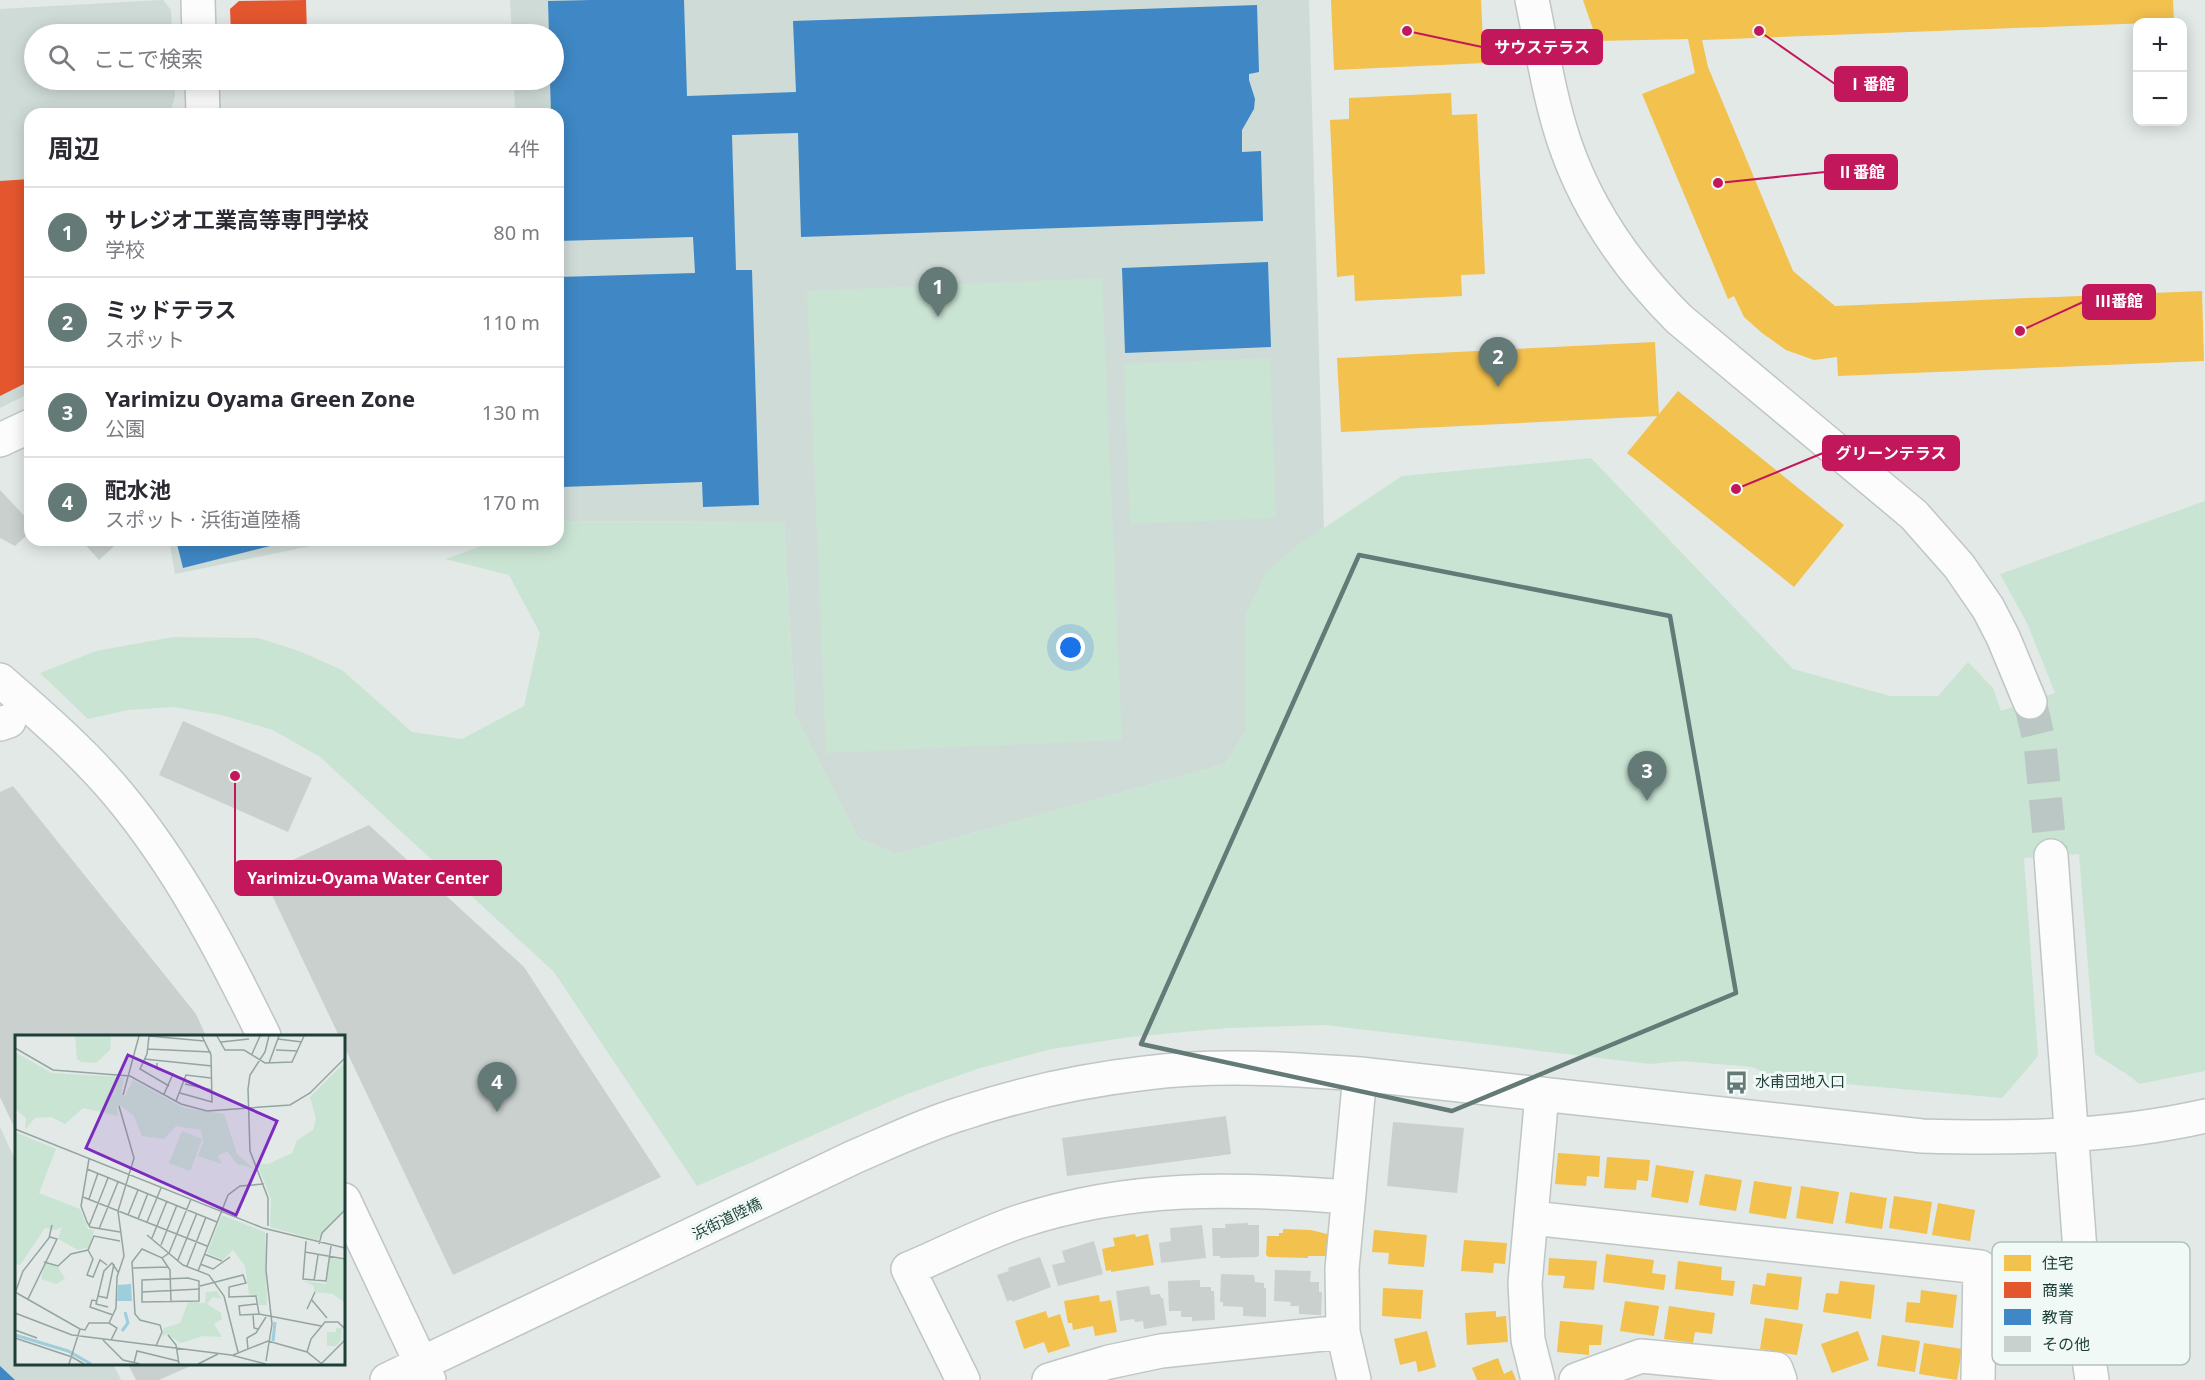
<!DOCTYPE html>
<html lang="ja">
<head>
<meta charset="utf-8">
<style>
	:root { --surface:#fff; --page:#f7f7f7; --text:#2b2b33; --muted:#7c7c81; --line:#e1e1e2; --accent:#637a76 }
	body { margin:0; font-family:"Noto Sans","Noto Sans JP",sans-serif; background:var(--page); color:var(--text) }
	.controls { position:absolute; right:18px; top:18px; display:grid; overflow:hidden; border-radius:12px; box-shadow:0 3px 15px #0003 }
	.controls button { width:54px; height:54px; display:grid; place-items:center; padding:0; border:0; border-bottom:2px solid var(--line); background:var(--surface); color:var(--text); font:30px sans-serif }
	.you { position:absolute; left:1071px; top:648px; width:21px; height:21px; margin:-15px; border:4px solid #fff; border-radius:50%; background:#1a73e8; box-shadow:0 0 0 9px #1a73e833 }
	.badge { display:grid; place-items:center; width:39px; height:39px; border-radius:50%; background:var(--accent); color:#fff; font-size:20px; font-weight:700 }
	.pin { position:absolute; translate:-50% -50px; filter:drop-shadow(0 2px 3px #0008) }
	.pin::after { content:''; position:absolute; top:32px; width:21px; height:18px; background:inherit; clip-path:polygon(0 0,100% 0,50% 100%) }
	.list { margin:0; padding:0; list-style:none }
	h2 { display:flex; justify-content:space-between; align-items:center; height:78px; margin:0; padding:0 24px; font-size:26px }
	h2 small { font-size:20px; font-weight:400; color:var(--muted) }
	.list li { display:grid; grid-template-columns:39px 1fr auto; gap:18px; align-items:center; box-sizing:border-box; height:90px; padding:0 24px; border-top:2px solid var(--line) }
	.list b { display:block; font-size:22px; white-space:nowrap }
	.list p { margin:0; font-size:20px; white-space:nowrap; color:var(--muted) }
	.list em { font-size:20px; font-style:normal; color:var(--muted) }
	.icon { flex:none; width:33px; height:33px; fill:none; stroke:currentColor; stroke-width:2; stroke-linecap:round; stroke-linejoin:round }
	.map { position:relative; flex:none; width:2205px; height:1380px; overflow:hidden }
	.search { position:absolute; background:var(--surface); box-shadow:0 3px 15px #0003; left:24px; top:24px; width:540px; height:66px; display:flex; align-items:center; gap:15px; box-sizing:border-box; padding:0 21px; border-radius:33px; color:var(--muted); font-size:22px }
	.panel { position:absolute; background:var(--surface); box-shadow:0 3px 15px #0003; left:24px; top:108px; width:540px; height:438px; border-radius:18px }
	.map>svg:first-child { display:block }
	.built { fill:#cfdbd7 }
	.green { fill:#cae4d4 }
	.homes { fill:#f2c14e }
	.shops { fill:#e4572e }
	.schools { fill:#3f88c5 }
	.building { fill:#c9d0ce }
	.lines { fill:none; stroke-linecap:round; stroke-linejoin:round }
	.minor-tunnel { stroke:#bbc7c4; stroke-width:33; stroke-dasharray:33 16; stroke-linecap:butt }
	.minor-casing { stroke:#bfc6c4; stroke-width:36 }
	.minor { stroke:#fbfcfb; stroke-width:33 }
	.marked { fill:none; stroke:#637a76; stroke-width:4.5; stroke-linejoin:round }
	.labels { text-anchor:middle; stroke-width:6; stroke-linejoin:round; paint-order:stroke }
	.poi-label { font-size:15px; fill:#1e3f39; stroke:#f0f9f5; text-anchor:start }
	.street-label { font-size:15px; fill:#1e3f39; stroke:#f0f9f5 }
	.inset-river { fill:none; stroke:#9ecedc; stroke-width:3 }
	.inset-road { fill:none; stroke:#94a5a1; stroke-width:1.5 }
	.view { fill:#7b2cbf; fill-opacity:0.15; stroke:#7b2cbf; stroke-width:3 }
	.inset-edge { fill:none; stroke:#1e3f39; stroke-width:3 }
	.key { fill:#f0f9f5; stroke:#b1c1bd; stroke-width:1.5 }
	.key-label { font-size:16px; fill:#1e3f39 }
	.leader { fill:none; stroke:#c2185b; stroke-width:2 }
	.callout-dot { fill:#c2185b; stroke:#f0f9f5; stroke-width:2 }
	.callout { fill:#c2185b; stroke:#c2185b; stroke-width:2 }
	.callout-label { font-size:16px; text-anchor:middle; font-weight:bold; fill:#fff }
</style>
</head>
<body>
<div class="map">
<svg width="2205" height="1380" viewBox="0 0 2205 1380">
	<rect width="100%" height="100%" fill="#e2e9e7"/>
	<path class="built" d="M163,0l8,10 1,24h-138v46h140l1,15 -5,19h-140v279l-30,15v-399z
		M510,0h799l15,530 -27,16 -51,67v118l-21,33 -329,90 -38,-16 -63,-123 -11,-193 -226,-1v-407h-43l-1,-34h40v-46h-42z
		M169,540h171l-165,34z
		M0,1127l16,35v202h97l8,16h-121z"/>
	<path class="green" d="M1102,278l20,462 -296,13 -19,-462z
		M1270,358l6,160 -146,6 -6,-160z
		M1591,458l202,211 97,27h48l30,-34 25,26 8,23 54,-18 -28,-70 -27,-49 205,-73v570l-66,13 -8,-7 -36,-23 -16,-200 -55,4 14,198 -36,42 -225,-20 -25,-11 -70,-6 -32,3 -325,-39 -98,3 -97,9 -78,12 -75,20 -70,25 -210,92 -143,-214 -234,-215 -47,-27 -52,-15 -48,-8 -45,3 -40,9 -48,-46 56,-22 77,-14 85,1 41,13 43,19 70,62 50,7 62,-33 16,-73 -31,-58 -64,-16 55,-19h58v-19l226,1 11,193 63,123 38,16 329,-90 21,-33v-117l21,-43 30,-25 105,-70z"/>
	<path class="homes" d="M1331,0h150l3,63 -150,7z
		M1583,0h590l1,22 -472,18 6,27 85,204 42,35 367,-15 2,70 -366,15 -1,-19 -23,3 -28,-10 -24,-17 -18,-16 -10,-21 -6,3 -86,-205 53,-21 -7,-34 -91,2z
		M1451,93l1,22 25,-1 8,160 -24,1 1,21 -107,5 -1,-26 -17,2 -7,-157 19,-1v-21z
		M363,108v6h-80v-2z
		M1655,342l4,74 -318,16 -4,-74z
		M1678,391l166,134 -50,62 -167,-134z
		M1558,1153l42,3 -1,21 -12,-1 -1,10 -31,-2z
		M1607,1157l43,3 -2,21 -11,-1 -1,10 -32,-2z
		M1656,1165l38,6 -6,32 -37,-6z
		M1705,1174l37,6 -6,31 -37,-6z
		M1754,1181l38,6 -6,32 -37,-6z
		M1801,1186l38,6 -6,32 -37,-6z
		M1850,1192l37,6 -5,31 -37,-6z
		M1894,1196l38,6 -5,32 -38,-6z
		M1938,1203l37,7 -5,31 -38,-6z
		M1283,1229l28,1 16,4v22h-19v2l-39,-1 -3,-2 1,-19h12v-3h4z
		M1374,1230l53,5 -3,32 -36,-3 1,-11 -17,-1z
		M1135,1234l1,3 12,-3 6,31 -43,7v-2l-5,1 -4,-22 13,-3 -2,-8z
		M1464,1240l43,3 -2,21 -11,-1 -1,10 -32,-2z
		M1606,1254l48,6 -2,13 14,2 -2,15 -61,-8z
		M1549,1258l48,3 -3,29 -31,-2 2,-12 -17,-1z
		M1678,1261l44,6 -1,13 14,1 -2,15 -58,-7z
		M1767,1273l35,4 -4,33 -48,-6 3,-20 12,2z
		M1840,1281l35,4 -4,34 -48,-7 3,-19 12,1z
		M1383,1288l40,2 -2,29 -39,-3z
		M1921,1290l36,5 -4,33 -48,-6 2,-20 13,1z
		M1099,1295l1,7 11,-2 6,32 -22,4 -2,-10 -20,4 -1,-7h-4l-4,-22z
		M1625,1301l34,5 -5,30 -34,-5z
		M1669,1306l46,7 -3,21 -17,-2 -2,11 -29,-4z
		M1046,1311l2,7 12,-4 10,32 -22,7 -4,-11 -20,7 -9,-28z
		M1496,1311v6l10,-1 2,26 -41,3 -2,-32z
		M1765,1318l38,6 -6,31 -37,-6z
		M1560,1321l43,4 -2,20h-12v10l-32,-3z
		M1427,1331l9,36 -18,5 -2,-11 -16,4 -6,-26z
		M1858,1331l11,29 -37,13 -11,-29z
		M1882,1335l38,6 -5,31 -38,-6z
		M1924,1343l38,6 -5,31 -38,-6z
		M1498,1358l6,16 8,-4 4,10h-39l-5,-12z"/>
	<path class="shops" d="M306,0l1,34h-76l-1,-25 9,-8z
		M30,179v202l-30,15v-215z"/>
	<path class="schools" d="M591,0h93l3,96 109,-4 -3,-71 464,-16 2,67 -10,2v6l6,19 -1,10 -12,21v22l19,-1 2,70 -462,16 -3,-104 -66,2 4,135h16l7,235 -56,2 -1,-25 -140,5 -4,-123v-87l137,-4 -2,-36 -135,4v-127h-7l-1,-34h4v-46h-5l-1,-33z
		M1268,262l3,85 -146,6 -3,-85z
		M176,540h114v1l-107,27z
		M0,1366l15,14h-15z"/>
	<path class="building" d="M0,490l30,32v10l-15,14 -15,-8z
		M81,540h40l-22,20z
		M183,721l129,57 -24,54 -129,-57z
		M13,786l183,228 10,22h-190v95l-16,-34v-305z
		M369,825l155,142 137,210 -208,98 -109,-229v-10h-5l-77,-162z
		M1226,1116l5,38 -164,22 -5,-38z
		M1393,1122l71,6 -7,65 -70,-7z
		M1248,1223v2h11v30l-2,2 -37,1v-2h-7l-1,-28h14l-1,-4z
		M1202,1225l4,33 -45,5 -2,-20 12,-2 -1,-13z
		M1094,1241l9,33 -45,12 -6,-21 13,-3 -3,-11z
		M1040,1257l11,30 -39,15v-2l-5,1 -10,-26 12,-4 -1,-3z
		M1275,1270l36,1 -1,11h9v10h3l-1,23 -22,-1v-8h-9l1,-4 -17,-1z
		M1221,1274l33,1 1,7 9,1v5h2v29l-23,-1v-9l-20,-1v-4h-3z
		M1200,1280v7h11v4h3l1,29 -23,1v-4h-11v-6h-12l-1,-30z
		M1149,1286l2,9 9,-1 1,4h2l4,27 -23,4 -1,-8 -8,1 -1,-3 -14,2 -4,-30z
		M128,1364h67l-36,16h-23z"/>
	<g class="lines">
		<path class="minor-tunnel" d="M2030,702l10,42 11,112"/>
		<defs>
			<path id="minor" d="M198,0l1,34
				M1532,0c10,48 17,97 33,144 23,67 64,125 114,175l235,196 45,51 29,42 15,29 27,65
				M202,80l1,34
				M0,440l30,-14
				M0,680c41,36 83,72 118,114 61,73 105,158 146,242
				M0,724l9,-3
				M2051,856l36,490 5,34
				M344,1200l85,180
				M1532,1218l448,49 -2,113
				M387,1380l467,-223c35,-15 70,-32 106,-43 60,-20 124,-34 186,-41 71,-9 143,-4 214,1l562,62c95,3 190,1 283,-20
				M963,1380l-55,-111c36,-15 76,-36 113,-48 110,-36 214,-33 327,-24
				M1049,1380l60,-18 52,-11 182,-19
				M1354,1380l-11,-48 -1,-63 18,-195
				M1538,1380l-10,-40 -3,-57 17,-189
				M1576,1380l65,-24 135,13 4,11"/>
		</defs>
		<use href="#minor" class="minor-casing"/>
		<use href="#minor" class="minor"/>
	</g>
	<path class="marked" d="M1359,555l311,61 66,377 -284,118 -311,-67z"/>
	<defs>
		<symbol id="bus-bare" viewBox="-9 -9 18 18"><path d="M-5-6H5V4H4V6H2V4H-2V6H-4V4H-5ZM-3.5-4V0h7V-4ZM-3.5 1.2v1.5H-2V1.2ZM2 1.2v1.5H3.5V1.2Z" fill="#637a76" stroke="#f0f9f5" stroke-width="2.5" paint-order="stroke"/></symbol>
	</defs>
	<g fill-rule="evenodd">
		<use href="#bus-bare" x="1720" y="1066" width="33" height="33"/>
	</g>
	<g class="labels">
		<g class="poi-label">
			<text x="1755" y="1087">水甫団地入口</text>
		</g>
		<g class="street-label">
			<text transform="translate(727 1219) rotate(-26)" y="5">浜街道陸橋</text>
		</g>
	</g>
	<g transform="translate(15 1035)">
		<rect width="330" height="330" fill="#e2e9e7"/>
		<path d="M60,1h36l-1,14 -14,13 -15,-1 -4,-3zM0,17l37,21 72,4 -3,18 4,1 8,-16 51,28 40,6 13,40 16,14 -16,-4 -10,-13 -9,5 4,8 -24,-8 5,-14 -2,-12 -25,-4 -12,13 -22,-3 -8,-20 -13,-10h-4l1,10 -35,-8 -18,16 -14,-7 -16,1 -10,12 1,-12 -11,-9zM330,27v146l-28,32 -47,-13 1,-28 -14,-35h11l24,-11 5,-13 16,-10 3,-11 -6,-22zM167,96l20,8 -12,32 -21,-8zM0,97l41,17 -17,44 41,16 8,20 6,1 -4,17 -12,3 -20,-11 4,-12 -6,3 -11,-2 -25,37 -5,-2zM207,180l43,17 2,73h-8l-1,-9 -9,-2 -4,-28 -12,-16 -10,10 -16,-7zM315,223l15,2v43l-12,-9 -19,-2v-6l-10,-5 22,3zM30,228l13,4 7,12 -9,5 -15,-5zM202,256l5,8 -9,-2 -6,7 14,9 1,6 -8,5 8,13 -19,-1 -22,7 -15,-9 -4,4 2,-10 16,-5 8,-21 17,1 1,-11zM321,293h6l-1,12 -5,6h-9v-14h9z" fill="#cae4d4"/>
		<path d="M116,249l1,17h-15l1,-16z" fill="#9ecedc"/>
		<path class="inset-river" d="M107,296l6,-8 -3,-11M0,300l53,16 23,13M258,306l2,-19"/>
		<path class="inset-road" d="M134,1l-2,18 -7,15 29,17M134,1l55,5M202,1l8,14h19l21,13 27,-1 12,-26M263,4l24,3M206,7l28,-3M0,13l38,22 77,6 51,28 26,7 83,-6 20,-12 35,-35M132,14l64,3M261,15l22,1M237,19l8,-18M129,24l68,7M142,28v6l16,5 -9,20M254,28l10,-27M170,49l27,6M165,58l32,9 -1,-47 -9,-19M108,60l16,-59M161,66l10,-26 25,3M0,94l248,99 82,20M74,124l-8,47 6,16 3,5 30,5M72,134l130,53M68,162l124,49M74,164l9,-26M113,180l10,-25M123,184l10,-26M132,187l14,-34M74,191l19,-48M253,191v-28l-18,-47 -2,-62 2,-14 15,-23 4,-16M84,194l19,-47M132,200l36,30 26,10 15,21 14,56M137,203l15,-37M291,206l-3,38 23,2 5,-35M304,209l3,-11 23,-23M146,210l16,-40M73,215l5,9 -6,16 6,2 7,-17 7,5M290,217l40,7M189,219l18,7M147,223l8,12 1,32M163,225l19,-47M29,227l14,4 13,-12 17,-4 6,-14 26,5M185,229l13,5 17,-12M172,231l19,-49M117,233l36,-1M183,236l30,-76 12,-9 24,-2M173,243l11,3v20l-57,1v-22zM299,246l4,-26M185,251l43,-11 3,8 -17,4v10l27,-1 3,18M0,257l65,37 5,1 4,-7h20l8,5 -6,12M127,257l58,-3M0,258l8,-22 26,-33 3,-13M83,261l9,2 7,-34M13,264l29,-60 -7,-2M296,264l16,19M82,266l-5,-1 -2,7 23,8M242,269l-18,2 1,9 19,-1 62,12M93,272l-12,-3 8,-33 8,-8 6,9M292,274l8,-17M0,278l57,22 159,20 35,9M238,279l1,14 4,1M94,288l7,-15 1,-31 7,-21 -6,-45 16,-53 -15,-52M0,295l22,8M153,300l8,10 3,19M0,303l57,19 12,7M88,305l20,20 17,4M141,311l6,-14 -2,-7 -20,-5 -5,-6 -3,-52 10,-13 20,9 7,-5 22,-54M233,315l-1,-12 9,-5 10,-16M292,317l4,-13 14,-17h13l7,7M218,320l35,-14 39,11 15,12M251,326l6,-37 -6,-54 1,-37M119,328l3,-12 41,10M54,329l11,-35M183,329l20,-10M306,329l24,-24"/>
		<path class="view" d="M113,20l149,66 -41,94 -150,-67z"/>
		<rect width="330" height="330" class="inset-edge"/>
	</g>
	<rect x="1992" y="1242" width="198" height="123" rx="9" class="key"/>
	<rect x="2004" y="1255" width="27" height="16" fill="#f2c14e"/>
	<rect x="2004" y="1282" width="27" height="16" fill="#e4572e"/>
	<rect x="2004" y="1309" width="27" height="16" fill="#3f88c5"/>
	<rect x="2004" y="1336" width="27" height="16" fill="#c9d0ce"/>
	<g class="key-label">
		<text x="2042" y="1269">住宅</text>
		<text x="2042" y="1296">商業</text>
		<text x="2042" y="1323">教育</text>
		<text x="2042" y="1350">その他</text>
	</g>
	<path class="leader" d="M1407 31L1482 47M1759 31L1835 84M1718 183L1825 172M2020 331L2083 302M1736 489L1823 453M235 776L235 878"/>
	<g class="callout-dot">
		<circle cx="1407" cy="31" r="6"/>
		<circle cx="1759" cy="31" r="6"/>
		<circle cx="1718" cy="183" r="6"/>
		<circle cx="2020" cy="331" r="6"/>
		<circle cx="1736" cy="489" r="6"/>
		<circle cx="235" cy="776" r="6"/>
	</g>
	<g class="callout">
		<rect x="1482" y="30" width="120" height="34" rx="6"/>
		<rect x="1835" y="67" width="72" height="34" rx="6"/>
		<rect x="1825" y="155" width="72" height="34" rx="6"/>
		<rect x="2083" y="285" width="72" height="34" rx="6"/>
		<rect x="1823" y="436" width="136" height="34" rx="6"/>
		<rect x="235" y="861" width="266" height="34" rx="6"/>
	</g>
	<g class="callout-label">
		<text x="1542" y="53">サウステラス</text>
		<text x="1871" y="90">Ⅰ番館</text>
		<text x="1861" y="178">Ⅱ番館</text>
		<text x="2119" y="307">Ⅲ番館</text>
		<text x="1891" y="459">グリーンテラス</text>
		<text x="368" y="884">Yarimizu-Oyama Water Center</text>
	</g>
</svg>
<div class="controls">
<button>+</button>
<button>−</button>
</div>
<div class="you"></div>
<div class="pin badge" style="left:938px;top:317px">1</div>
<div class="pin badge" style="left:1498px;top:387px">2</div>
<div class="pin badge" style="left:1647px;top:801px">3</div>
<div class="pin badge" style="left:497px;top:1112px">4</div>
<div class="search"><svg class="icon" aria-label="search" viewBox="0 0 24 24"><circle cx="10" cy="10" r="6"/><path d="M15 15l6 6"/></svg>ここで検索</div>
<section class="panel">
<h2>周辺<small>4件</small></h2>
<ul class="list">
<li><span class="badge">1</span><div><b>サレジオ工業高等専門学校</b><p>学校</p></div><em>80 m</em></li>
<li><span class="badge">2</span><div><b>ミッドテラス</b><p>スポット</p></div><em>110 m</em></li>
<li><span class="badge">3</span><div><b>Yarimizu Oyama Green Zone</b><p>公園</p></div><em>130 m</em></li>
<li><span class="badge">4</span><div><b>配水池</b><p>スポット · 浜街道陸橋</p></div><em>170 m</em></li>
</ul>
</section>
</div>
</body>
</html>
